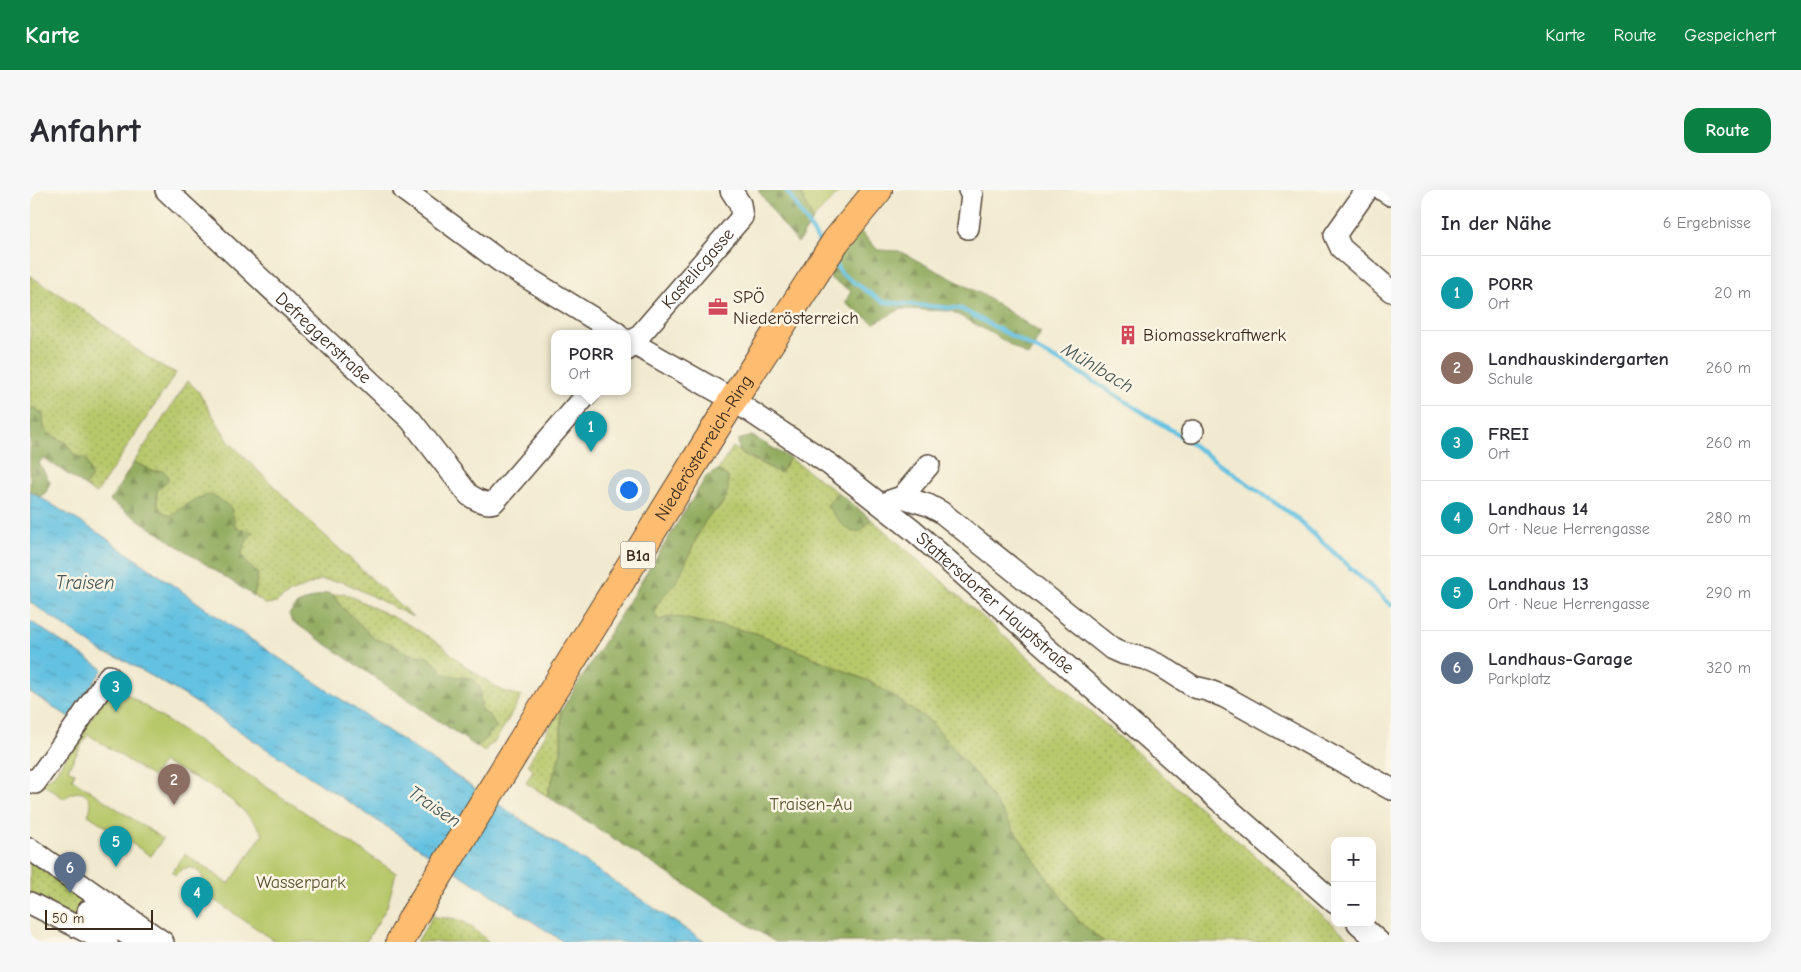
<!DOCTYPE html>
<html lang="de">
<head>
<meta charset="utf-8">
<style>
	:root { --surface:#fff; --page:#f7f7f7; --text:#2b2b33; --muted:#7c7c81; --line:#e1e1e2; --accent:#0b8043 }
	body { margin:0; font-family:"Comic Neue",sans-serif; background:var(--page); color:var(--text) }
	.controls { position:absolute; right:15px; bottom:15px; display:grid; overflow:hidden; border-radius:10px; box-shadow:0 5px 20px #0002 }
	.controls button { width:45px; height:45px; display:grid; place-items:center; padding:0; border:0; border-bottom:1px solid var(--line); background:var(--surface); color:var(--text); font:25px sans-serif }
	.scale { position:absolute; left:15px; bottom:12px; width:108px; box-sizing:border-box; padding-left:5px; border:2px solid #3b2a1e; border-top:0; font-size:14px; line-height:18px; white-space:nowrap; color:#3b2a1e; -webkit-text-stroke:4px #fcf5e5; paint-order:stroke }
	.you { position:absolute; left:598px; top:299px; width:18px; height:18px; margin:-12px; border:4px solid #fff; border-radius:50%; background:#1a73e8; box-shadow:0 0 0 8px #1a73e833 }
	.badge { display:grid; place-items:center; width:32px; height:32px; border-radius:50%; background:var(--accent); color:#fff; font-size:16px; font-weight:700 }
	.pin { position:absolute; translate:-50% -41px; filter:drop-shadow(0 1px 2px #0008) }
	.pin::after { content:''; position:absolute; top:26px; width:18px; height:15px; background:inherit; clip-path:polygon(0 0,100% 0,50% 100%) }
	.popup { position:absolute; left:521px; top:140px; width:80px; height:65px; box-sizing:border-box; display:grid; place-content:center; border-radius:10px; background:var(--surface); filter:drop-shadow(0 1px 4px #0005); font-size:16px; white-space:nowrap; color:var(--muted) }
	.popup b { font-size:19px; color:var(--text) }
	.popup::after { content:''; position:absolute; left:50%; top:100%; margin-left:-10px; border:10px solid transparent; border-top-color:var(--surface) }
	.list { margin:0; padding:0; list-style:none }
	h2 { display:flex; justify-content:space-between; align-items:center; height:65px; margin:0; padding:0 20px; font-size:21px }
	h2 small { font-size:16px; font-weight:400; color:var(--muted) }
	.list li { display:grid; grid-template-columns:32px 1fr auto; gap:15px; align-items:center; box-sizing:border-box; height:75px; padding:0 20px; border-top:1px solid var(--line) }
	.list b { display:block; font-size:19px; white-space:nowrap }
	.list p { margin:0; font-size:16px; white-space:nowrap; color:var(--muted) }
	.list em { font-size:16px; font-style:normal; color:var(--muted) }
	.map { position:relative; flex:none; width:1361px; height:752px; overflow:hidden; border-radius:15px }
	header { display:flex; align-items:center; gap:30px; box-sizing:border-box; height:70px; padding:0 25px; background:var(--accent); color:#fff }
	header strong { font-size:24px }
	nav { display:flex; gap:28px; margin-inline-start:auto; font-size:18px }
	.intro { display:flex; align-items:center; justify-content:space-between; box-sizing:border-box; height:120px; padding:0 30px }
	h1 { margin:0; font-size:35px }
	.button { padding:12px 22px; border-radius:15px; background:var(--accent); color:#fff; font-size:18px; font-weight:700 }
	main { display:flex; gap:30px; padding:0 30px }
	aside { flex:1; background:var(--surface); border-radius:15px; box-shadow:0 5px 20px #0002 }
	.map>svg:first-child { display:block }
	.grass { fill:url(#grass-dots); stroke:#797944 }
	.forest { fill:url(#forest-firs); stroke:#666b3e }
	.park { fill:#b7c86b; stroke:#797944 }
	.water { fill:url(#water-ripples); stroke:#4f7680 }
	.lines { fill:none; stroke-linecap:round; stroke-linejoin:round }
	.stream { stroke:#63c1e1; stroke-width:4.5 }
	.minor-casing { stroke:#564739; stroke-width:24 }
	.major-casing { stroke:#564739; stroke-width:30 }
	.minor { stroke:#fff; stroke-width:21 }
	.major { stroke:#fdbc70; stroke-width:28 }
	.labels { text-anchor:middle; stroke-width:5; stroke-linejoin:round; paint-order:stroke }
	.shield { fill:#fcf5e5; stroke:#75675a; stroke-width:1 }
	.shield-label { font-size:16px; font-weight:bold; fill:#3b2a1e }
	.street-label { font-size:18px; fill:#3b2a1e; stroke:#fcf5e5 }
	.poi-label { font-size:18px; fill:#3b2a1e; stroke:#fcf5e5; text-anchor:start }
	.park-label { font-size:18px; fill:#5a5231; stroke:#fcf5e5 }
	.water-label { font-size:19px; font-style:italic; fill:#475758; stroke:#fcf5e5 }
</style>
</head>
<body>
<header>
<strong>Karte</strong>
<nav><a>Karte</a><a>Route</a><a>Gespeichert</a></nav>
</header>
<div class="intro"><h1>Anfahrt</h1><a class="button">Route</a></div>
<main>
<div class="map">
<svg width="1361" height="752" viewBox="0 0 1361 752">
	<defs>
		<pattern id="grass-dots" width="8" height="8" patternUnits="userSpaceOnUse" patternTransform="scale(1.25)"><rect width="8" height="8" fill="#b7c86b"/><path d="M2 2h.1M6 6h.1" fill="none" stroke="#96a357" stroke-width="1.8" stroke-linecap="round"/></pattern>
		<pattern id="forest-firs" width="22" height="20" patternUnits="userSpaceOnUse" patternTransform="scale(1.25)"><rect width="22" height="20" fill="#91ac5f"/><path d="M5 1l3.5 6h-7zM16 11l3.5 6h-7z" fill="#788c4e"/></pattern>
		<pattern id="water-ripples" width="26" height="14" patternUnits="userSpaceOnUse" patternTransform="scale(1.25)"><rect width="26" height="14" fill="#63c1e1"/><path d="M2 4q2-2 4 0t4 0M15 11q2-2 4 0t4 0" fill="none" stroke="#539db6"/></pattern>
	</defs>
	<rect width="100%" height="100%" fill="#fcf5e5"/>
	<filter id="ink" filterUnits="userSpaceOnUse"><feTurbulence type="fractalNoise" baseFrequency=".02" numOctaves="2"/><feDisplacementMap in="SourceGraphic" scale="10" xChannelSelector="R" yChannelSelector="G"/><feConvolveMatrix kernelMatrix="1 2 1 2 8 2 1 2 1" color-interpolation-filters="sRGB"/></filter>
	<filter id="wash" filterUnits="userSpaceOnUse"><feTurbulence type="fractalNoise" baseFrequency=".0096" numOctaves="4" result="noise"/><feDisplacementMap in="SourceGraphic" scale="20" xChannelSelector="R" yChannelSelector="G"/><feGaussianBlur stdDeviation="1.12" result="paint"/><feColorMatrix in="noise" values="0 0 0 0 0 0 0 0 0 0 0 0 0 0 0 0 0 1.4 0 .05"/><feComposite in="paint" operator="in"/></filter>
	<g filter="url(#wash)">
		<rect width="100%" height="100%" fill="#f2ead0"/>
		<path class="grass" d="M0,86c23,15 47,29 69,45 24,18 49,40 77,52l-80,121 -11,-8 6,-8 -5,-19 -12,-4 -8,-12 -15,-8 -7,-7 -10,-20h-4z
			M158,191l10,10 31,51 78,77 106,98 -69,-35 -24,-2 -32,14 -12,9 -11,1 -11,-8 4,-22 -11,-10 -6,-10 6,-14 -1,-10 -10,-2 -5,-20 -61,8c-13,-7 -14,-12 -13,-26l11,-10 -5,-9h-11l-18,-9z
			M703,257l11,8 36,18 10,-15 47,34 -10,14 34,25 10,-12 482,423h-249l-25,-20 -46,-64 -53,-78 -49,-58 -58,-39 -117,-50 -84,-17 -13,4 -3,-2 -2,-6 1,-4 9,-13 12,-14 30,-62 15,-13 7,-29 -10,-7z
			M314,403l69,34 28,18 23,20 38,26 20,5 -28,47 -7,4 -2,5 -8,-5 19,-20 -6,-11 -9,-6 -1,-23 -15,-10h-9l-12,-3 -9,-11 -9,-7 -12,-1 -14,-5 -10,-7 -14,-3 -35,-34 -8,-11z
			M530,520l1,1v41l-14,44 -21,-13 7,-13 -5,-6z
			M0,672l57,38 -9,19 -48,-23z
			M403,726c8,3 15,1 23,3 13,3 23,15 33,23h-72z"/>
		<path class="forest" d="M728,0h41l14,29 -15,24 -17,-21z
			M827,38l21,22 21,1 86,45 56,37 -13,23 -35,-22 -42,-23 -50,-2 -27,14 -29,-20 6,-12 -20,-12 -2,-12z
			M0,218h4l9,6 1,14 7,7 15,8 8,12 12,4 3,8 2,11 -6,8 -41,-28 -5,5 11,19 -4,10 -6,5 -10,-6z
			M722,246l38,22 -10,15 -41,-22 -1,-11z
			M104,272l18,9h11l4,3 1,6 -11,10c-1,14 0,20 13,26 10,-7 32,-25 44,-20 6,3 12,8 17,12l5,20 17,4 -6,8 -6,14 6,10 11,10 -4,22 -144,-95z
			M688,280l10,7c1,13 -1,24 -12,33 -4,4 -9,7 -11,11 -11,19 -17,40 -28,59 -7,12 -26,23 -21,38l3,2 13,-4 84,17 117,50 58,39 49,58 53,78 46,64 25,20h-329l-228,-146 14,-44v-41l145,-234z
			M807,302l34,27c-3,4 -7,10 -11,12 -12,6 -26,-17 -33,-25z
			M297,403l6,2 8,11 35,34 14,3 10,7 14,5 12,1 9,7 10,11 28,6 7,7 1,23 9,6 6,11 -19,20 -185,-126 -3,-7 8,-10z"/>
		<path class="park" d="M769,0h42l-28,29z
			M83,495l283,188 -9,34 -21,35h-89l-78,-52 4,-11c-5,-13 -18,-16 -27,-4l-4,-3 13,-18 44,30 34,-50c-28,-40 -59,-51 -100,-72l-10,15 -65,-43 -20,35 7,4 -3,6 91,60 -12,17 -63,-41c10,-19 -11,-31 -23,-16l-24,-16 13,-8z"/>
		<path class="water" d="M0,301l70,43 131,92 474,316h-141l-380,-247 -62,-36 -17,-5 -75,-52z
			M0,431l73,48 -34,48 -39,-25z"/>
		<g class="lines">
			<path class="stream" d="M756,0l36,56
				M804,73l8,11 41,28 78,7 111,59 104,65 119,84 96,88"/>
		</g>
	</g>
	<g filter="url(#ink)">
		<g class="lines">
			<defs>
				<g id="minor">
					<path id="s1" d="M136,0l244,229 59,76c8,5 16,10 25,7l96,-111"/>
					<path d="M374,0l96,71 117,72"/>
					<path d="M1337,0l-32,45 6,13 50,43"/>
					<path d="M1353,0l8,5"/>
					<path d="M938,38l4,-33 -3,-5"/>
					<path id="s2" d="M597,150l106,60 96,64 84,66 422,373"/>
					<path id="s3" d="M597,160l115,-133 -2,-13 -9,-14"/>
					<path d="M1162,242l1,-1"/>
					<path d="M872,307l26,8 13,7 171,137 9,4 25,6 15,7 33,21 13,3 18,7 166,92"/>
					<path d="M860,311l12,-4 27,-32"/>
					<path d="M0,590l5,3 42,-59 32,-48"/>
					<path d="M0,659l133,93"/>
					<path d="M0,713l77,39"/>
					<path d="M58,721l53,31"/>
					<path d="M1328,733l21,19"/>
				</g>
				<g id="major">
					<path id="s4" d="M370,752l13,-25 320,-517 103,-159 42,-51"/>
				</g>
			</defs>
			<use href="#minor" class="minor-casing"/>
			<use href="#major" class="major-casing"/>
			<use href="#minor" class="minor"/>
			<use href="#major" class="major"/>
		</g>
	</g>
	<defs>
		<symbol id="office-bare" viewBox="-9 -9 18 18"><path d="M-6-3h4V-5.5h4V-3h4V5H-6ZM-1-4.5V-3h2v-1.5ZM-6 0V1H6V0Z" fill="#d1495b" stroke="#fcf5e5" stroke-width="2.5" paint-order="stroke"/></symbol>
		<symbol id="building-bare" viewBox="-9 -9 18 18"><path d="M-4-6H4V6H1V3H-1V6H-4ZM-2.5-4.3h1.7v1.8h-1.7ZM.8-4.3h1.7v1.8H.8ZM-2.5-1h1.7V.8h-1.7ZM.8-1h1.7V.8H.8Z" fill="#d1495b" stroke="#fcf5e5" stroke-width="2.5" paint-order="stroke"/></symbol>
	</defs>
	<g fill-rule="evenodd">
		<use href="#office-bare" x="674" y="103" width="28" height="28"/>
		<use href="#building-bare" x="1084" y="131" width="28" height="28"/>
	</g>
	<g class="labels">
		<rect class="shield" x="590.5" y="351.5" width="35" height="27" rx="4"/>
		<g class="shield-label">
			<text x="608" y="371">B1a</text>
		</g>
		<g class="street-label">
			<text dy="6" stroke="none"><textPath href="#s3" startOffset="108">Kastelicgasse</textPath></text>
			<text dy="6" stroke="none"><textPath href="#s1" startOffset="216">Defreggerstraße</textPath></text>
			<text dy="6" stroke="none"><textPath href="#s4" startOffset="580">Niederösterreich-Ring</textPath></text>
			<text dy="6" stroke="none"><textPath href="#s2" startOffset="454">Stattersdorfer Hauptstraße</textPath></text>
		</g>
		<g class="poi-label">
			<text x="703" y="113">SPÖ<tspan x="703" dy="21">Niederösterreich</tspan></text>
			<text x="1113" y="151">Biomassekraftwerk</text>
		</g>
		<g class="park-label">
			<text x="781" y="620">Traisen-Au</text>
			<text x="271" y="698">Wasserpark</text>
		</g>
		<g class="water-label">
			<text transform="translate(1068 177) rotate(31)" y="7">Mühlbach</text>
			<text x="55" y="399">Traisen</text>
			<text transform="translate(405 616) rotate(34)" y="7">Traisen</text>
		</g>
	</g>
</svg>
<div class="controls">
<button>+</button>
<button>−</button>
</div>
<div class="scale">50 m</div>
<div class="you"></div>
<div class="pin badge" style="left:561px;top:262px;background:#0f9aa8">1</div>
<div class="popup"><b>PORR</b>Ort</div>
<div class="pin badge" style="left:144px;top:615px;background:#8d6e63">2</div>
<div class="pin badge" style="left:86px;top:522px;background:#0f9aa8">3</div>
<div class="pin badge" style="left:167px;top:728px;background:#0f9aa8">4</div>
<div class="pin badge" style="left:86px;top:677px;background:#0f9aa8">5</div>
<div class="pin badge" style="left:40px;top:703px;background:#5c6f8a">6</div>
</div>
<aside>
<h2>In der Nähe<small>6 Ergebnisse</small></h2>
<ul class="list">
<li><span class="badge" style="background:#0f9aa8">1</span><div><b>PORR</b><p>Ort</p></div><em>20 m</em></li>
<li><span class="badge" style="background:#8d6e63">2</span><div><b>Landhauskindergarten</b><p>Schule</p></div><em>260 m</em></li>
<li><span class="badge" style="background:#0f9aa8">3</span><div><b>FREI</b><p>Ort</p></div><em>260 m</em></li>
<li><span class="badge" style="background:#0f9aa8">4</span><div><b>Landhaus 14</b><p>Ort · Neue Herrengasse</p></div><em>280 m</em></li>
<li><span class="badge" style="background:#0f9aa8">5</span><div><b>Landhaus 13</b><p>Ort · Neue Herrengasse</p></div><em>290 m</em></li>
<li><span class="badge" style="background:#5c6f8a">6</span><div><b>Landhaus-Garage</b><p>Parkplatz</p></div><em>320 m</em></li>
</ul>
</aside>
</main>
</body>
</html>
